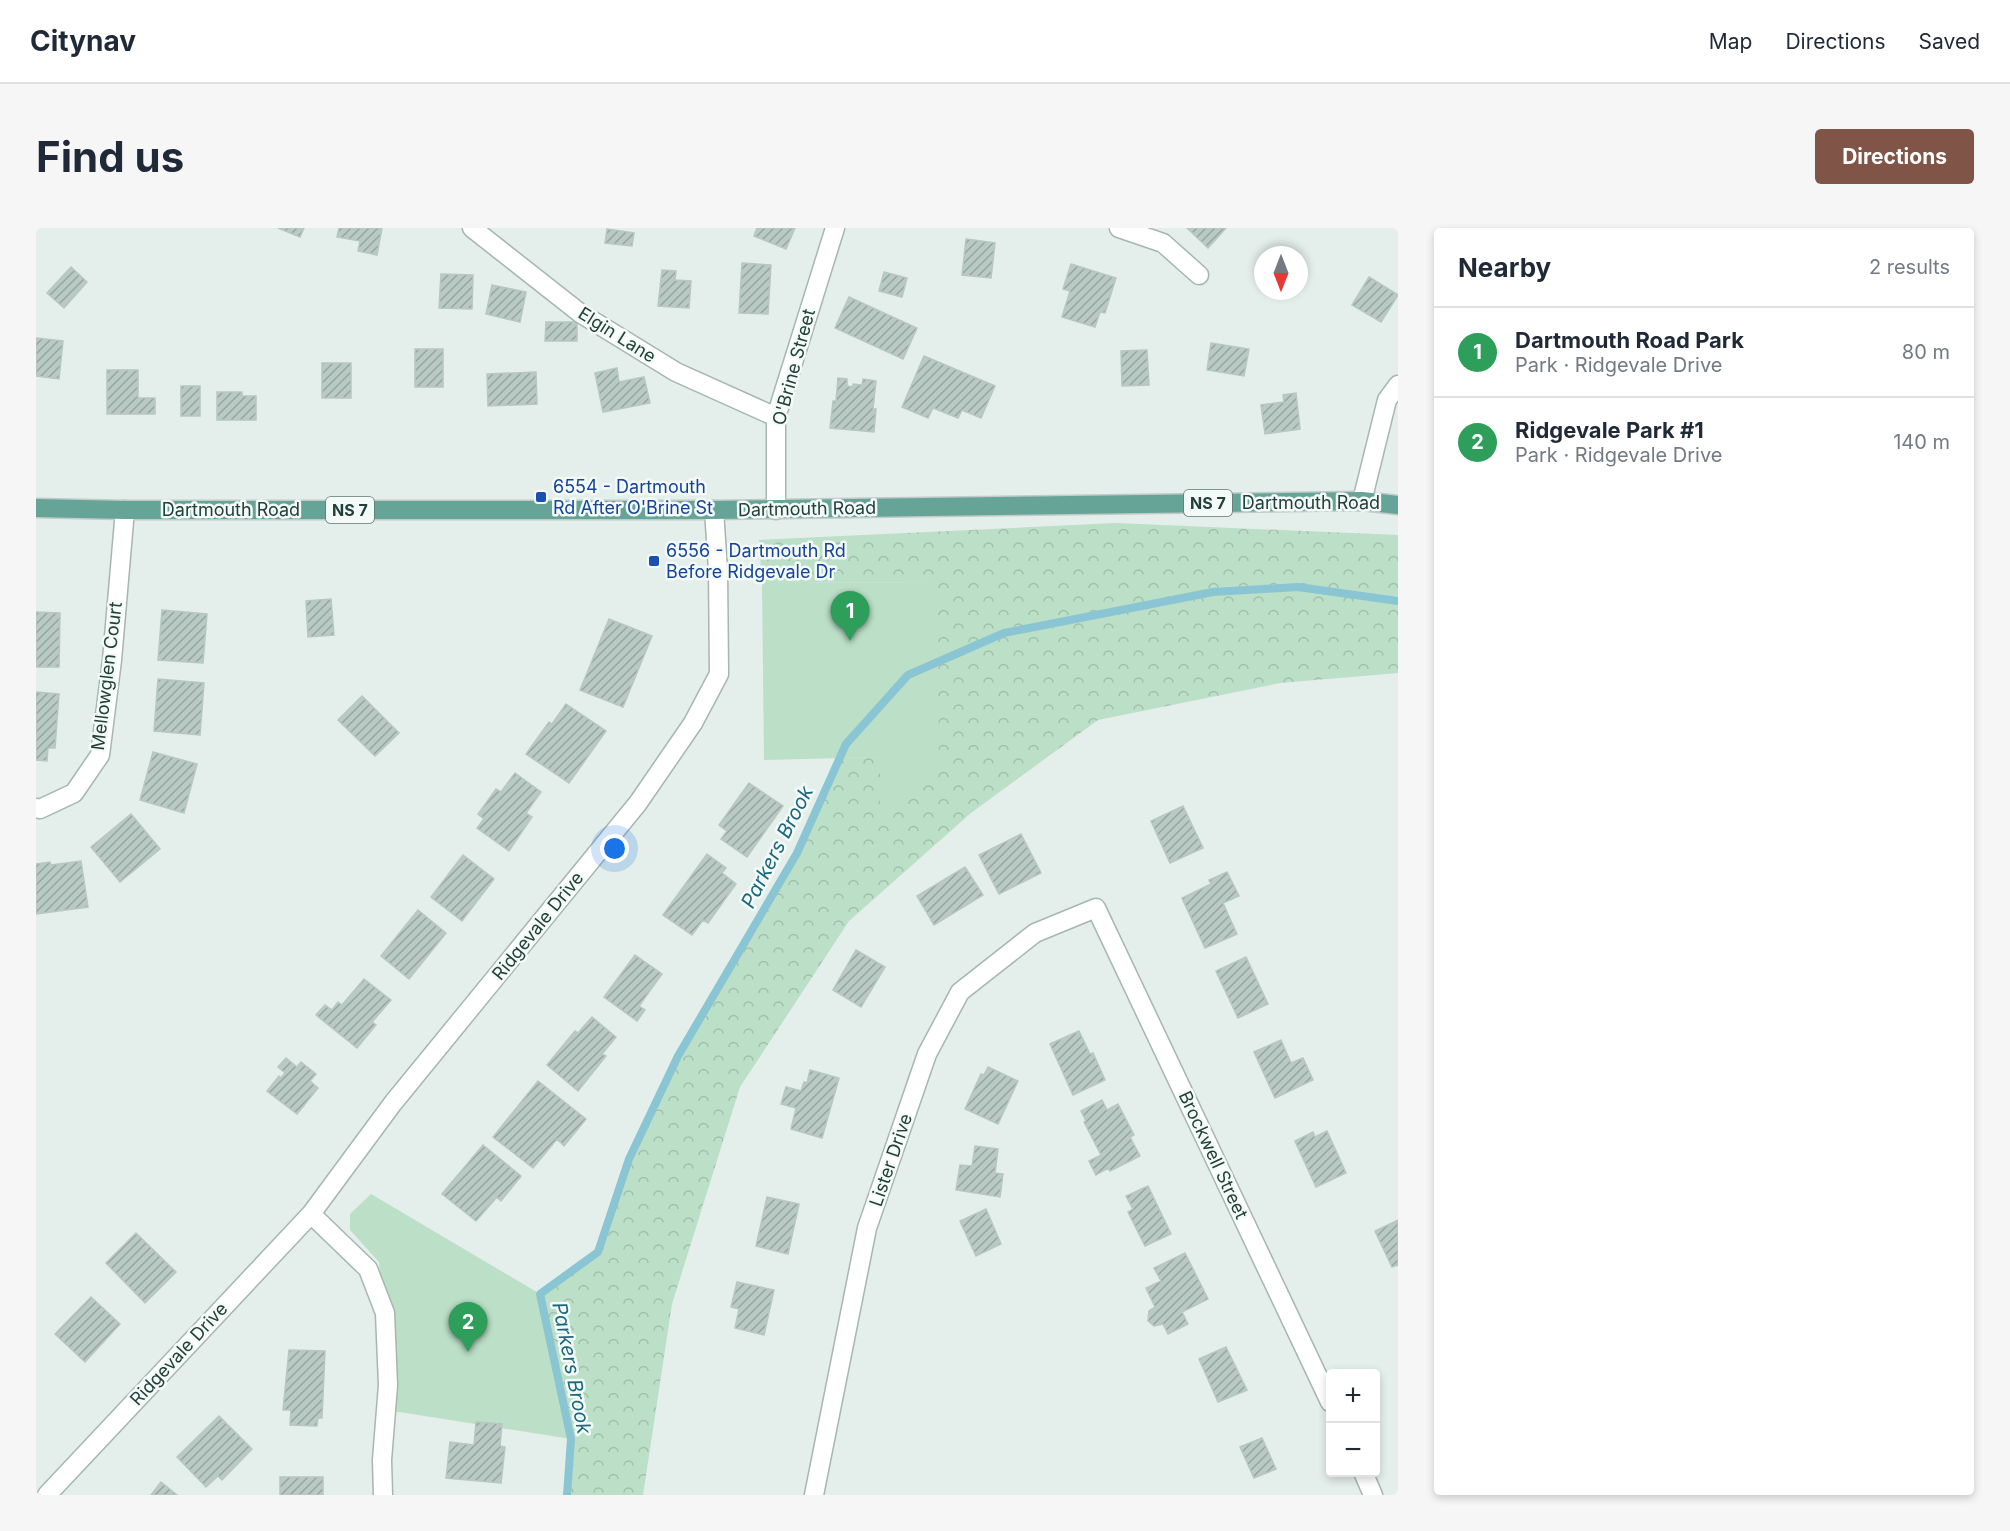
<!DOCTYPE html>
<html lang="en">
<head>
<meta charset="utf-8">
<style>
	:root { --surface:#fff; --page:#f6f6f7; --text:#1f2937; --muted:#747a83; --line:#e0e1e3; --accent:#805447 }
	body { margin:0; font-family:Inter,sans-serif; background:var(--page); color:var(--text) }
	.controls { position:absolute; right:18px; bottom:18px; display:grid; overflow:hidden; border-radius:6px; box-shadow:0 3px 9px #0003 }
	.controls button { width:54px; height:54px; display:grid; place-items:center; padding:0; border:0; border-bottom:2px solid var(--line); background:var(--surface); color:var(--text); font:30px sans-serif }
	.compass { position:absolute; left:1218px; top:18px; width:54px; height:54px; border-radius:50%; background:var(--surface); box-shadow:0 3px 9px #0003; rotate:180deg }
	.you { position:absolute; left:579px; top:621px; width:21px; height:21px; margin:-15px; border:4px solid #fff; border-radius:50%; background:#1a73e8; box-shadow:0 0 0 9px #1a73e833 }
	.badge { display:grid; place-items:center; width:39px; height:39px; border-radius:50%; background:var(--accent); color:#fff; font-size:20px; font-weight:700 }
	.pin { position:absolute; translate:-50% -50px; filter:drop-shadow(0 2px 3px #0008) }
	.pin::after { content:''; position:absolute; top:32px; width:21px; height:18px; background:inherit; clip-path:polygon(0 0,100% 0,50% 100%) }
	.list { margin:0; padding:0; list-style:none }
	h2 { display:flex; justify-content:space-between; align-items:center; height:78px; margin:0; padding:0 24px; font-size:26px }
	h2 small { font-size:20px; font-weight:400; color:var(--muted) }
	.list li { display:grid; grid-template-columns:39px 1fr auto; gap:18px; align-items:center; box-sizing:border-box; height:90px; padding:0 24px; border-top:2px solid var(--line) }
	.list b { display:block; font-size:22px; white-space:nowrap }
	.list p { margin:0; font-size:20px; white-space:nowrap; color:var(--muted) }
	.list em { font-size:20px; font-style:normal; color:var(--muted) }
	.map { position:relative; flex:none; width:1362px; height:1267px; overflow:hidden; border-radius:6px }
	header { display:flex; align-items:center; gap:36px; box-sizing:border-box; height:84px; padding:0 30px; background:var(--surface); border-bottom:2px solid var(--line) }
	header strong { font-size:28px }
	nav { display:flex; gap:33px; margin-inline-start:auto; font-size:21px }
	.intro { display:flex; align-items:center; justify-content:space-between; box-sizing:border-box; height:144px; padding:0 36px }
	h1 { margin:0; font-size:42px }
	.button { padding:15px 27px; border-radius:6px; background:var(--accent); color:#fff; font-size:21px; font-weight:700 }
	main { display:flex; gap:36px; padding:0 36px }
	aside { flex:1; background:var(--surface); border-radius:6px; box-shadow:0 3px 9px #0003 }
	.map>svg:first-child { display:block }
	.forest { fill:url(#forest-crowns) }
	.park { fill:#bcdfc7 }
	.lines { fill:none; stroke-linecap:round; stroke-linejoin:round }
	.stream { stroke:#8ac5d4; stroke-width:8 }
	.building { fill:url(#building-hatch); stroke:#b6c8c1; stroke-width:1.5 }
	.minor-casing { stroke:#a6b6b1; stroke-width:21 }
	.primary-casing { stroke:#c1cac8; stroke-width:21 }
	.minor { stroke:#fff; stroke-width:18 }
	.primary { stroke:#67a498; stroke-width:18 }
	.transit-dot { fill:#1a4fb4; stroke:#f4faf7; stroke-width:2 }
	.labels { text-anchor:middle; stroke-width:5; stroke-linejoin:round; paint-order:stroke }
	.shield { fill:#f4faf7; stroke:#617872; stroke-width:1.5 }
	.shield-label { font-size:16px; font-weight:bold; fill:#224039 }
	.street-label { font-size:18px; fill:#224039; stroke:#f4faf7 }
	.transit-label { font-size:18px; fill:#164399; stroke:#f4faf7; text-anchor:start }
	.water-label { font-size:20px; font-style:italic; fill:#1a687e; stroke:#f4faf7 }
</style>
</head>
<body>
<header>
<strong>Citynav</strong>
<nav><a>Map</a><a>Directions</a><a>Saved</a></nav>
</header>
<div class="intro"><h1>Find us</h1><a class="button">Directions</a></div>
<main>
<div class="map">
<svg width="1362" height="1267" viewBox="0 0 1362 1267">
	<defs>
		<pattern id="forest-crowns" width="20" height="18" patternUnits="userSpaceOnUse" patternTransform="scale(1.5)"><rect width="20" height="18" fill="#bcdfc7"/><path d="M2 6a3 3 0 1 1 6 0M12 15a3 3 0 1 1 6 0" fill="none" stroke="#a1c0ac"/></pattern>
		<pattern id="building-hatch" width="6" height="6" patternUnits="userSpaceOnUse" patternTransform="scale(1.5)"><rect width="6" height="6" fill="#b9c9c3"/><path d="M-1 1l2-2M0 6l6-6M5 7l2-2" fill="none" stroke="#96a59f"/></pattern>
	</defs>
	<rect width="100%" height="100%" fill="#e4eeea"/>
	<path class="forest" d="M1079,295l283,12v138l-118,10 -182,37 -127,93 -122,108 -109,166 -68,217 -29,191h-76l4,-56 -31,-145 58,-42 31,-93 42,-88 126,-218 42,-95 41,-1v57l57,-232 -175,1 -3,-43z"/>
	<path class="park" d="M901,354l2,188 -22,22 -37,22v-57l-116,3 -2,-177z
		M335,966l169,100 31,145 -184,-29 -8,-148 -29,-32v-16z"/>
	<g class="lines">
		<path class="stream" d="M531,1267l4,-56 -31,-145 58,-42 31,-93 49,-103 119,-203 49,-109 62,-69 96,-42 209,-41 85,-5 100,14"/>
	</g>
	<path class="building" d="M242,0h26l-4,9z
		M303,0h43l-5,27 -19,-4 2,-10 -23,-4z
		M721,0h38l-9,21 -32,-13z
		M1151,0h39l-18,20z
		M571,1l27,4 -2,13 -27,-3z
		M930,11l29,4 -4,35 -29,-3z
		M706,35l29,2 -3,49 -29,-1z
		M1035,36l45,14 -11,35 -5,-1 -5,15 -33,-10 8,-26 -7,-2z
		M35,39l16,15 -23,26 -17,-15z
		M626,42l14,1 -1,9 16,1 -2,27 -31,-2z
		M848,44l23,6 -5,19 -23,-6z
		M405,46l32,1 -1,34 -33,-1z
		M1333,49l29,18 -17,27 -29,-17z
		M456,57l34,7 -6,30 -34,-8z
		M813,69l68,31 -14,31 -68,-31z
		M510,94h31v19h-32z
		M0,110l27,3 -4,38 -23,-3z
		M1175,115l38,6 -5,27 -37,-6z
		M379,121h28v38h-28z
		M1111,122l2,35 -27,1 -1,-35z
		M888,128l71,30 -14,32 -19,-8 -4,8 -25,-10 -5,10 -26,-11z
		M286,135h29v35h-29z
		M581,140l2,14 25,-5 6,26 -47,9 -8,-39z
		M71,142h31v28h17v16h-48z
		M500,144l1,32 -49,2 -1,-32z
		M802,150l9,1v7l6,1v-3l9,1 1,-6 13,2 -3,28h3l-2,23 -44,-4 3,-27h3z
		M145,158h19v30h-19z
		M181,164h25v4h14v24h-39z
		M1260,165l4,36 -35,5 -4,-29 23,-3 -1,-7z
		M295,371l3,36 -26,2 -2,-36z
		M126,382l45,4 -4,49 -45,-3z
		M0,384l24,1 -1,54h-23z
		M573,391l43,17 -29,71 -43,-17z
		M122,451l46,4 -4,52 -46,-4z
		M0,464l23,2 -4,54h-7l-1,13 -11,-1z
		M326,468l37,37 -24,23 -37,-36z
		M530,476l40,27 -37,52 -43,-29 23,-32 3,2z
		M117,524l44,12 -13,49 -44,-13z
		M479,545l26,19 -15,21 6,4 -23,34 -32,-23 7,-9 -6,-5 18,-25 5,3z
		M713,555l34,23 -36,51 -26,-18 6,-8 -8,-6z
		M1147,578l20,42 -33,15 -19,-42z
		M95,586l29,35 -40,33 -29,-35z
		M985,606l20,39 -42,21 -20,-39z
		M671,626l19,14 -4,5 14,11 -28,39 -5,-3 -11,15 -29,-20z
		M427,627l31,24 -32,42 -31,-24z
		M45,633l7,46 -52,7v-50l14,-2 1,3z
		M929,639l18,28 -49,30 -17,-29z
		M1191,644l12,24 -16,7 14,31 -32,14 -23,-50 29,-14 -2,-4z
		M382,682l28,23 -37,46 -28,-23z
		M820,722l29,17 -24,40 -28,-17z
		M599,727l27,19 -23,32 6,4 -8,11 -33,-24z
		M1210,729l22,47 -30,14 -22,-47z
		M328,751l27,21 -19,22 4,3 -19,23 -41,-33 9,-10 7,5 6,-8 4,3z
		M556,789l24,20 -14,17 4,2 -28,35 -31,-26 28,-34 3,2z
		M1043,803l11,23 3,-1 12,27 -32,15 -23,-51z
		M1245,812l10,23 12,-5 10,22 -38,18 -21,-46z
		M250,830l11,9 4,-5 15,12 -6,7 8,7 -21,26 -30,-23 12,-15 2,2 4,-5 -7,-6z
		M952,839l30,14 -20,43 -33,-15 16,-35 3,1z
		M774,842l29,8 -17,60 -31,-9 5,-21 -15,-4 5,-17 15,4 3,-9 3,1z
		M502,853l48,38 -22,27 -7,-7 -24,29 -40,-31z
		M1066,872l5,10 11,-6 16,31 -4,2 10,19 -30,15 -2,-3 -12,7 -7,-14 12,-6 -17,-33 2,-1 -5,-10z
		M1291,903l19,42 -30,14 -21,-46 18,-9 2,5z
		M447,917l38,31 -20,25 -4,-4 -21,24 -34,-27z
		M939,918l23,3 -3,24 8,1 -3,23 -44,-7 4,-25 12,1z
		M1112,958l23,48 -26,12 -17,-34 5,-3 -7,-13z
		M731,969l32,7 -11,50 -32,-8z
		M950,981l15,35 -25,12 -16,-35z
		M1362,992v45l-6,2 -17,-36z
		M100,1005l40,39 -31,31 -39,-40z
		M1149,1025l23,46 -26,13 6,12 -20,10 -5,-10 -9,2 -6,-5 1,-10 6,-4 -9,-19 15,-7 -7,-13z
		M701,1054l37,8 -10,45 -29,-7 4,-19 -8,-2z
		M55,1069l29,27 -35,38 -30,-28z
		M1190,1119l21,43 -29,12 -19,-43z
		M253,1122l36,1 -3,67h-4l-1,8 -27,-1 1,-15h-8z
		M183,1188l33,33 -30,31 -4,-4 -12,11 -29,-30z
		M440,1194l26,2 -2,22 5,1 -4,36 -55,-5 4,-36 24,3z
		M1226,1210l14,31 -22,9 -14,-31z
		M244,1249h43v18h-43z
		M125,1254l16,13h-26z"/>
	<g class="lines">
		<defs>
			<path id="minor" d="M436,0l108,85 96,59 100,45
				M1083,0l44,15 36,32
				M1326,273l25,-101 11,-15
				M740,282v-93l59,-189
				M0,580l4,1 34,-16 26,-38 12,-95 13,-150
				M275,986l57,55 17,44 3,72 -6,75 1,35
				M1327,1244l10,23
				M11,1267l264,-281 82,-111 245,-300 55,-80 26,-49 -1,-104 -4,-60
				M778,1267l53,-267 60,-174 33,-62 75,-59 61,-25 234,494"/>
			<path id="primary" d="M0,280l89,2h589l648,-9 36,4"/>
		</defs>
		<use href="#minor" class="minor-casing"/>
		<use href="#primary" class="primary-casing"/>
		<use href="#minor" class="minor"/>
		<use href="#primary" class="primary"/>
	</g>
	<g class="transit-dot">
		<rect x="499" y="263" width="12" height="12" rx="3"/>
		<rect x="612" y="327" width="12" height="12" rx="3"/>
	</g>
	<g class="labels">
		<g class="shield">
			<rect x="1148" y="262" width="48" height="26" rx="4.5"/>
			<rect x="290" y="269" width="48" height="26" rx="4.5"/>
		</g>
		<g class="shield-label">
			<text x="1172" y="281">NS 7</text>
			<text x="314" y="288">NS 7</text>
		</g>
		<g class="street-label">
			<text transform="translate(581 107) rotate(32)" y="6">Elgin Lane</text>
			<text transform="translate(758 139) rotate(-75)" y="6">O'Brine Street</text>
			<text x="1275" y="281">Dartmouth Road</text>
			<text transform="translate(771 281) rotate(-1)" y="6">Dartmouth Road</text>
			<text x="195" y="288">Dartmouth Road</text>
			<text transform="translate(71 448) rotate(-83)" y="6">Mellowglen Court</text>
			<text transform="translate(502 698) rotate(-51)" y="6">Ridgevale Drive</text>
			<text transform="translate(1177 927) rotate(65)" y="6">Brockwell Street</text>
			<text transform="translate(855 932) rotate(-71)" y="6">Lister Drive</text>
			<text transform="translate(143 1126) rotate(-47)" y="6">Ridgevale Drive</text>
		</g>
		<g class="transit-label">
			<text x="517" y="265">6554 - Dartmouth<tspan x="517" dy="21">Rd After O'Brine St</tspan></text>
			<text x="630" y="329">6556 - Dartmouth Rd<tspan x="630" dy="21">Before Ridgevale Dr</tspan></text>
		</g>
		<g class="water-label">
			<text transform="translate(741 619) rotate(-63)" y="7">Parkers Brook</text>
			<text transform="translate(536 1140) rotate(79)" y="7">Parkers Brook</text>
		</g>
	</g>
</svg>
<div class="controls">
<button>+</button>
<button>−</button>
</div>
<svg class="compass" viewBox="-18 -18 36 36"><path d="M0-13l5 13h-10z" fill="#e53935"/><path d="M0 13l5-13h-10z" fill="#747a83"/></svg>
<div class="you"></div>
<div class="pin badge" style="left:814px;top:413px;background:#2e9e5b">1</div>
<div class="pin badge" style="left:432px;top:1124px;background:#2e9e5b">2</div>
</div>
<aside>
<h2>Nearby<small>2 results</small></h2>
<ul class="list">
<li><span class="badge" style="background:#2e9e5b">1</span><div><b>Dartmouth Road Park</b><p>Park · Ridgevale Drive</p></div><em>80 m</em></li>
<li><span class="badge" style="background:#2e9e5b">2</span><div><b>Ridgevale Park #1</b><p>Park · Ridgevale Drive</p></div><em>140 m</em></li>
</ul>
</aside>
</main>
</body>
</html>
